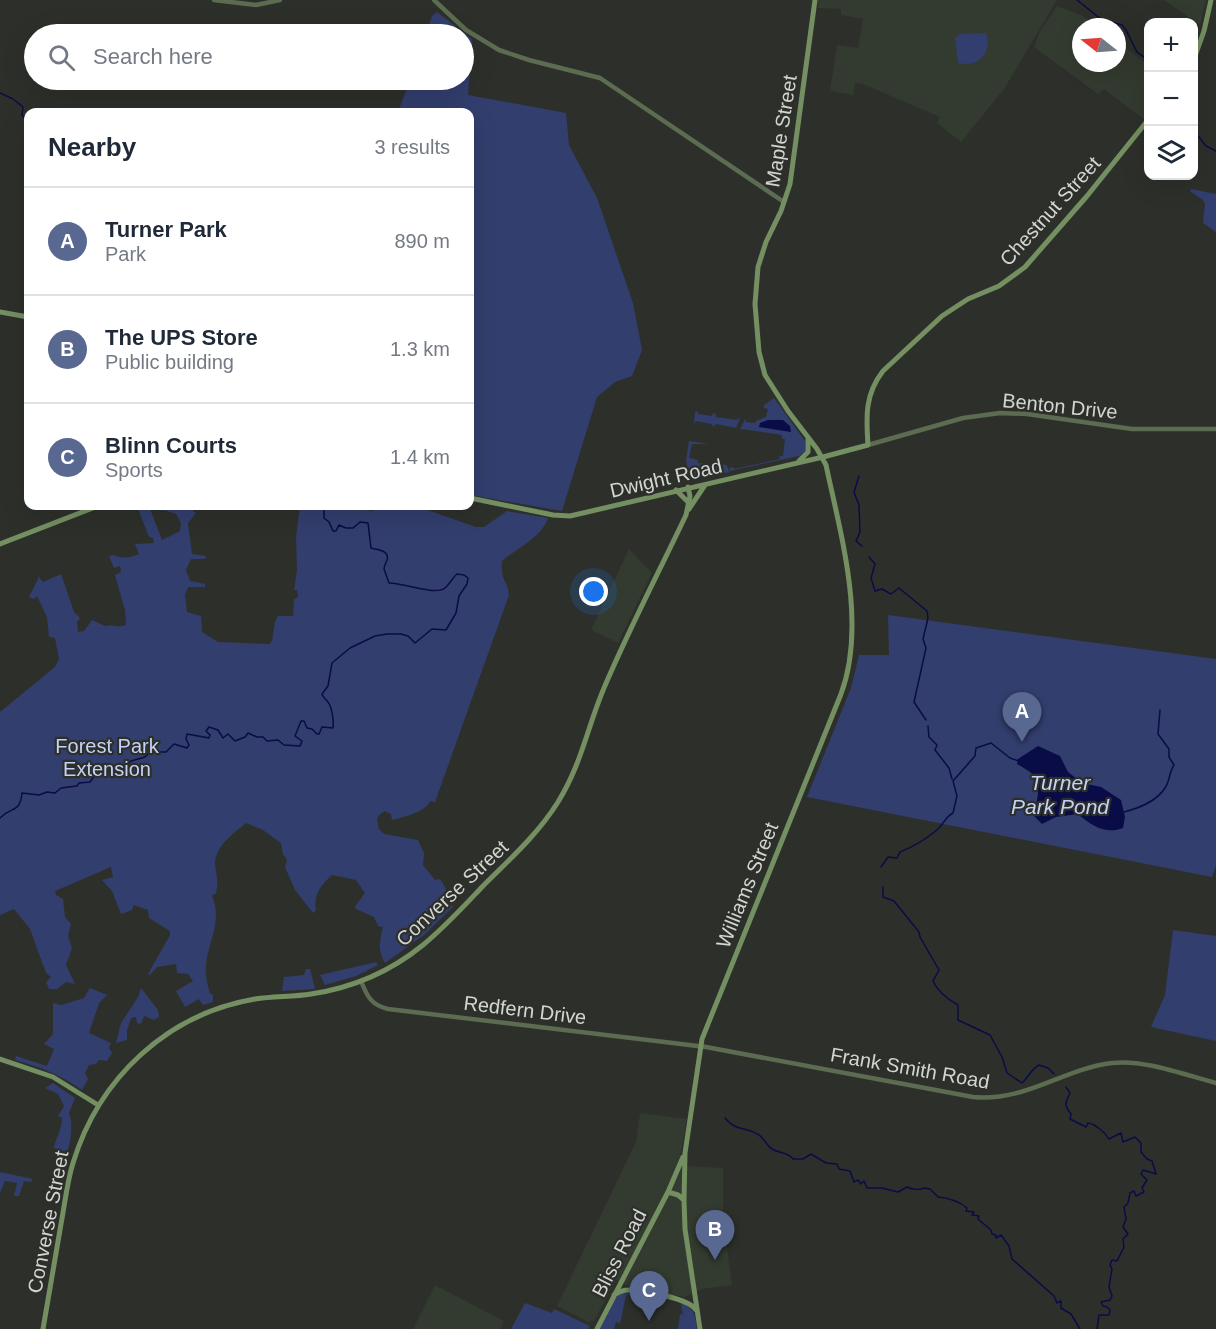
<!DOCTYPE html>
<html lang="en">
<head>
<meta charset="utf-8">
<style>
	:root { --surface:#fff; --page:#f6f6f7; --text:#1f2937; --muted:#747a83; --line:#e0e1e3; --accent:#586890 }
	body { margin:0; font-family:Helvetica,sans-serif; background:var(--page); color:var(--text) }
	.controls { position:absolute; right:18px; top:18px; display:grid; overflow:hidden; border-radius:12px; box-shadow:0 6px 24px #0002 }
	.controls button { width:54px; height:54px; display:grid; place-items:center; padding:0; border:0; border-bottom:2px solid var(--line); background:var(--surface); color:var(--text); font:30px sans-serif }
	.compass { position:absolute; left:1072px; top:18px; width:54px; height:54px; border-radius:50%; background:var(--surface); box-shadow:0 6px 24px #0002; rotate:287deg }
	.you { position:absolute; left:594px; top:592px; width:21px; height:21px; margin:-15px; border:4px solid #fff; border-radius:50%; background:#1a73e8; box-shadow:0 0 0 9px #1a73e833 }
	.badge { display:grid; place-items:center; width:39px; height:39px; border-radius:50%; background:var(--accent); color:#fff; font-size:20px; font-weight:700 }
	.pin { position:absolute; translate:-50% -50px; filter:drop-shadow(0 2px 3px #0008) }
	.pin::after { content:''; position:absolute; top:32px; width:21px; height:18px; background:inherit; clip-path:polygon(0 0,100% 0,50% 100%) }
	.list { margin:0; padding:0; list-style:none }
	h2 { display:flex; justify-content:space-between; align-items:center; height:78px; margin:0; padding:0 24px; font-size:26px }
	h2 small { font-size:20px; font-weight:400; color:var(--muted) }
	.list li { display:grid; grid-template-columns:39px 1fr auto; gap:18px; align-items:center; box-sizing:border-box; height:108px; padding:0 24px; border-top:2px solid var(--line) }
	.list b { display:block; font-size:22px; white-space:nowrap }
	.list p { margin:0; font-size:20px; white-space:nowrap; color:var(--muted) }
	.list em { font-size:20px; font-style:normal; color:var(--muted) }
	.icon { flex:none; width:33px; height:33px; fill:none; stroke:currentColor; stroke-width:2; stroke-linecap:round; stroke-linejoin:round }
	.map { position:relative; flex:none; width:1216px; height:1329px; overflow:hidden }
	.search { position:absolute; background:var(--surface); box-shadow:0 6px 24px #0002; left:24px; top:24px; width:450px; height:66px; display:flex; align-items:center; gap:15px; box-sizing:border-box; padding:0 21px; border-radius:33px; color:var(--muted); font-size:22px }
	.panel { position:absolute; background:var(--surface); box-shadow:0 6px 24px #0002; left:24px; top:108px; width:450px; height:402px; border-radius:12px }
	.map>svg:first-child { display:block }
	.built { fill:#333a2f }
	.green { fill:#323e6d }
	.water { fill:#0a0c47 }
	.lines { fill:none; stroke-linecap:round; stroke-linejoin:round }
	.stream { stroke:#0a0c47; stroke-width:1.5 }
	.tertiary { stroke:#5c6c50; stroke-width:4.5 }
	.secondary { stroke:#748f61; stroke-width:5 }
	.labels { text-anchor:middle; stroke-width:4.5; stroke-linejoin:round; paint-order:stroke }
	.street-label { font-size:20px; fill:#d3d5d2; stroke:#2d302a }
	.park-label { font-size:20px; fill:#c5d1f7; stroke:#2d302a }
	.water-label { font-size:21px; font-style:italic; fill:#c5d2f8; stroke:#2d302a }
</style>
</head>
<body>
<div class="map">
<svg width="1216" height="1329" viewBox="0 0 1216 1329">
	<rect width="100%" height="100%" fill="#2d302a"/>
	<path class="built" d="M818,0h239l-53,89 -43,53 -24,-19 3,-6 -77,-33 -8,-1 -2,12 -23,-4 7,-46 21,3 5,-29 -22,-4v-6l-23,-1z
		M1164,0h42l-6,25z
		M1057,6l24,9 17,12h-17v36h36v-22l31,24v47l-5,7 -39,-30 -6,5 -64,-47 6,-16z
		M629,549l23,24 -34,70 -27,-13z
		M640,1113l47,6 -8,44 8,3 36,2v51l9,66 -31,4 -16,8 -55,-10 -14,-7 -22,41 -3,-1 -1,3 -33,-17 79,-164z
		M435,1285l69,36 -4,8h-87z"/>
	<path class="green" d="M437,12l35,27 -4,56 98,18 3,32 28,53 36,105 9,47 -10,26 -17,6 -18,15 -35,114 -92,-16v-383h-72l12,-32h54v-46h-38l6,-18z
		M986,33c7,20 -8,35 -28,30l-3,-25 5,-4z
		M1191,189l25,5v38l-13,-9 2,-19 -2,-4 -13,-9z
		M774,398l31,43v10l-6,5 -69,15 -1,-3 4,-1 1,2 46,-10 -1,-3h4l2,-17h-3v-4l-40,-6 -2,1 5,-11 1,3 9,1 1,-2 10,-4 2,-8 -4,-1v-3z
		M698,411v3l14,2 1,-3 3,1v3l21,3 1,-2 2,1 -4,9 -20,-4 -3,3 -1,-3 -16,-3 -2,3 1,-12z
		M689,441l20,3h-17l-3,14 9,2v3l29,2 2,7 -36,8 -3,-1 -4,-18z
		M137,506h12l13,34 18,-9 1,-8 -5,-9 -12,-4 -2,-4h32l-1,5 3,2 -8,10 4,31 14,2 -1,3h-14l-5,11 4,11 15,3v3h-17l-3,8 2,17 14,4 1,16 16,10 51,2 3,-3 3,-19 3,-6h15l1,-17 4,-2 -1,-7h-3l3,-20 -1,-33 4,-31h50l6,3 17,2 4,-5h39l60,21h8l23,-16 41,7c-7,20 -31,30 -46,43 -2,20 6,19 7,34l-74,207 -5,-1c-4,11 -26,16 -38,19l-1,-6 -6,-3 -5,3 -3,5 2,10 5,5 34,6 6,13 -1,12 12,15 5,-1c5,7 9,15 8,23l5,5 -29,28 -39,28c-8,-12 -5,-24 -2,-36l-5,-1 -4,-9 -20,-9 11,-15 -9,-13 -24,-5c-11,10 -19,20 -16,35l-3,3 -18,-23 -10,-23 2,-7 -4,-6 -2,-11 -18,-13 -17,-7c-12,10 -31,23 -31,41 1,11 4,18 1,29l-4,3c11,25 -4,45 -6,69 -1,10 1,19 4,28l3,2v7l-10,3 -4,-6 -14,8 -9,-16 17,-10 -5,-7 -11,-1 -1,-9 -19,3 -7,8 -2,-1 22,-39v-4l-21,-13 -1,-8 -14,-5 -2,5 -11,4 -9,-23 -10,-11 11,-3 -2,-10 -56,24 1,4 7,4 2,18 6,7 -3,12 4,12 -6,17 9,19 -9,-2 -9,7h-8l-3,-7 5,-5 -5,-4 -16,-44 -16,-20 -14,6v-203l55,-45 4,-8 -4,-21 -6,-1 -2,-20 -10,-21 -3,3 -5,-2 9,-18v-3l5,6 18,-8 13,38 6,6 -3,4 1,10 6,-1 8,-11 13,6c8,-2 14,2 21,-1l-1,-15 -10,-35 6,-3 -1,-6 -6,2 -5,-12 5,-1c8,4 17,3 25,-1l-4,-10 19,-1 -1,-5 -4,-1z
		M888,615l328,44v206l-4,12 -405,-80 44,-109 8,-33h30z
		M1173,930l43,6v105l-65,-14 14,-32z
		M376,962l2,3 -22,11 -31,9 -5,-10z
		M306,969h4l5,20 -33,2 2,-14 20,-2z
		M90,988l17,7 -8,8 -10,30 22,10 -2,5 3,5 -5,8 -8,-1 -3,4 -7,1 -4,8 3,6 -6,11c-21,-15 -42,-23 -67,-30l1,-4 31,10 7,-17 -10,-5 9,-10v-31l8,2 23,-7z
		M141,988l17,22 1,7 -5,3 -10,-4 -3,8 -4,-1 -1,-6 -5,1 -4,12v10l-11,3 5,-20 17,-26z
		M53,1083l22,15 -6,15c4,8 2,31 -2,39l-13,-4c2,-11 8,-19 8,-30l-4,-2 6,-10 -6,-12 -13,-6z
		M0,1172l33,7 -2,3 -7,-1 -5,15h-5l3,-13 -12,-2 -5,12z
		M622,1293l31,5 -27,-3 -7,34 1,-6 -4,-1 -2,7h-14l6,-13 3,2 -3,-3 10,-18z
		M525,1303l27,10 2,-4 36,17 -2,3h-77z
		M681,1303c14,6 14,12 16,26h-19l2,-15 3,1z"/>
	<path class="water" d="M768,420h15l7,6 1,6 -32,-5 1,-4z
		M1038,746l22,10 8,16 14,11 19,4 20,13 4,17 -2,11c-18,7 -32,-3 -45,-14l-22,3 -14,7 -8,-8c2,-14 10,-34 -4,-44 -4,-3 -8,-5 -13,-8l1,-5z"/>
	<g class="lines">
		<path class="stream" d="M1077,0l25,20 20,5 4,5 11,22 11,8
			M0,93l13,6 10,8 -1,8 6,7
			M1194,113v18l12,15 10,5
			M859,476l-5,16 5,13 1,27 -4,9 6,5
			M327,506l5,3 2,-3
			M869,557l6,7 -4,14 4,13 7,-2 9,5 8,-6 28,23 1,7 -5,21 3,9 -12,54 12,18
			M928,726l1,11 8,8 -2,5 14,18 3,11
			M1124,812c15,-4 32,-10 41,-24 5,-7 4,-16 9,-23l-5,-8v-8l-11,-15 2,-24
			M0,818c11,-12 20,-4 22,-25l17,2 8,-3 8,1 6,-5 16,-2 2,-3 11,-1 6,-8c8,-1 18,-2 23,-9h8l4,-4 14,-4 5,-5h16l8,-8 13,4 2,-3 -3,-6 1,-5 22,4 1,-3 -4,-4 3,-4 9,3 5,8 5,-4 7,7 10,-4 3,-4 9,4h6l4,4 11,-1 6,5 16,1 2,-5 -7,-5 6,-15h3l3,7 5,1 5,5h2l3,-7 11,1c1,-6 -1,-21 -5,-26 -2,-3 -5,-4 -6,-8l6,-8 4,-23 18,-15 25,-12 12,-2h14l7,2 7,7 17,-14 14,1 10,-17 3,-17 8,-12 1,-6 -4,-3 -7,-1c-5,4 -7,10 -12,14 -9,8 -46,-6 -56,-5l-5,-14c0,-3 2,-6 3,-9 3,-10 -10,-10 -16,-12l-3,-25 -8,-1 -7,6h-7l-7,-3 -3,6h-3l-4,-9 -5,-4v-12
			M881,867l7,-10 9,1 3,-6c13,-5 26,-13 37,-22 7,-6 8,-13 16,-17l4,-17 -4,-15 22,-25 1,-8 15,-5 19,15 9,3
			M883,887v10l11,4 25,31 1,5 19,33 -6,11c5,11 14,18 25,24v15l32,15 12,22 5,16 15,10c7,-6 8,-13 17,-18l9,3 6,6
			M1066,1087l4,6c-5,10 -6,12 1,21l-1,5 16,8 2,-4c7,1 17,9 21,16l12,-6 2,9 12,-5 6,6v9l6,7 5,2 4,13 -13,-4 -2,4 6,6 -5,8 2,4 -8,4 -2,-5 -4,2 -2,10 -4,4 2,12 -3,8 5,7 -5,5 1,8 -7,14 -5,-1 -2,5 2,4 -3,18 3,9 -2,4 -9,2 2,4 4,1 3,3 -1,5h-10l-2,14
			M725,1118c11,14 20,8 34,17 5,3 8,11 13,14 8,5 15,2 21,10h10l8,-5 15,9 11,1 2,5 11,2 4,11 4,-2 3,4 3,-3 3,7h15l16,4 9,-5c5,3 13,3 18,1l5,1 8,8c10,1 21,4 29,11l-1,3 8,1 -2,3 7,1 -1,3 13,11 1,4 4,1v3l5,-3 8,11 3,13 42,37 3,7 4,-2v7l10,6 9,15"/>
		<path class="tertiary" d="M214,0l42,5 24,-5
			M434,0l32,30 33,20 30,10 71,18 184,124
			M868,445l95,-27 37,-5 27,1 105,15h84
			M361,981c6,15 10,24 27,28l318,38 267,50c53,5 89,-28 139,-34 32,-4 73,12 104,20"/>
		<path class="secondary" d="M1194,59l10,-28 7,-31
			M0,312l28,5
			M799,461l9,-9v-14
			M676,490l13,13
			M470,498l83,17 17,1 253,-59 45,-12c-2,-29 -3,-51 15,-74l59,-55 26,-17 31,-13 26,-19 62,-71 61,-76
			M689,509l16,-24
			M0,544l98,-38
			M0,1059l53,18 45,28
			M668,1192l10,3 6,5
			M614,1295c5,-3 8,-5 14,-5 13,-1 62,9 68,20
			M43,1329c6,-35 12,-70 18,-105 4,-21 6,-42 12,-61 26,-85 94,-149 182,-164 19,-3 38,-2 56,-5 41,-6 80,-23 112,-49 22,-18 41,-39 60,-59 27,-27 55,-52 75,-84 24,-39 29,-74 46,-114 25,-59 55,-116 82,-173l4,-19 -2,-9
			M597,1329l71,-137 15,-35
			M700,1329l-15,-100 -1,-29 1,-47 17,-114 139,-345c26,-70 0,-158 -15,-229l-9,-16 -29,-38 -23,-36 -6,-23 -4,-48 3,-37 8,-25 15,-31 9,-27 25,-184"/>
	</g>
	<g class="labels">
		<g class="street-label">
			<text transform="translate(781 131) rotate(-81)" y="7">Maple Street</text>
			<text transform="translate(1050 211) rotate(-48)" y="7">Chestnut Street</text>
			<text transform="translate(1060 406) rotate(6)" y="7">Benton Drive</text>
			<text transform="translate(666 478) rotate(-13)" y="7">Dwight Road</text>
			<text transform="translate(747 885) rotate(-68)" y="7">Williams Street</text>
			<text transform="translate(452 893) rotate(-43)" y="7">Converse Street</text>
			<text transform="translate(525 1010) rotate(7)" y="7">Redfern Drive</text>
			<text transform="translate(910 1068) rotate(10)" y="7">Frank Smith Road</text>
			<text transform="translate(48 1222) rotate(-79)" y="7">Converse Street</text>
			<text transform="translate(619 1253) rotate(-63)" y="7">Bliss Road</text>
		</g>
		<g class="park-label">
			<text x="107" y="753">Forest Park<tspan x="107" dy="23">Extension</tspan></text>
		</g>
		<g class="water-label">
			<text x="1060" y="790">Turner<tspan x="1060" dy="24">Park Pond</tspan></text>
		</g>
	</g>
</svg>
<div class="controls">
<button>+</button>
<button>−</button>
<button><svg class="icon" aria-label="layers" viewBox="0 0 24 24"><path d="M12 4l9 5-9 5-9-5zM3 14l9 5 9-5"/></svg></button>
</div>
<svg class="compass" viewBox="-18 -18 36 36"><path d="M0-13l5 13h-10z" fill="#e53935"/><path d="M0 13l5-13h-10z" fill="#747a83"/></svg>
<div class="you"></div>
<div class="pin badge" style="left:1022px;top:742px">A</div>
<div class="pin badge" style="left:715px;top:1260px">B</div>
<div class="pin badge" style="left:649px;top:1321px">C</div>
<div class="search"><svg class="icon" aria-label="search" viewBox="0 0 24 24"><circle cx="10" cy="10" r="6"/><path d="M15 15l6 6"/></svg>Search here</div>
<section class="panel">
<h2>Nearby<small>3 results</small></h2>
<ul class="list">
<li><span class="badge">A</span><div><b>Turner Park</b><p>Park</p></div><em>890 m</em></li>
<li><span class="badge">B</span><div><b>The UPS Store</b><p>Public building</p></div><em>1.3 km</em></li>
<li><span class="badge">C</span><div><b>Blinn Courts</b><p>Sports</p></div><em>1.4 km</em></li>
</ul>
</section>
</div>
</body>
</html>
